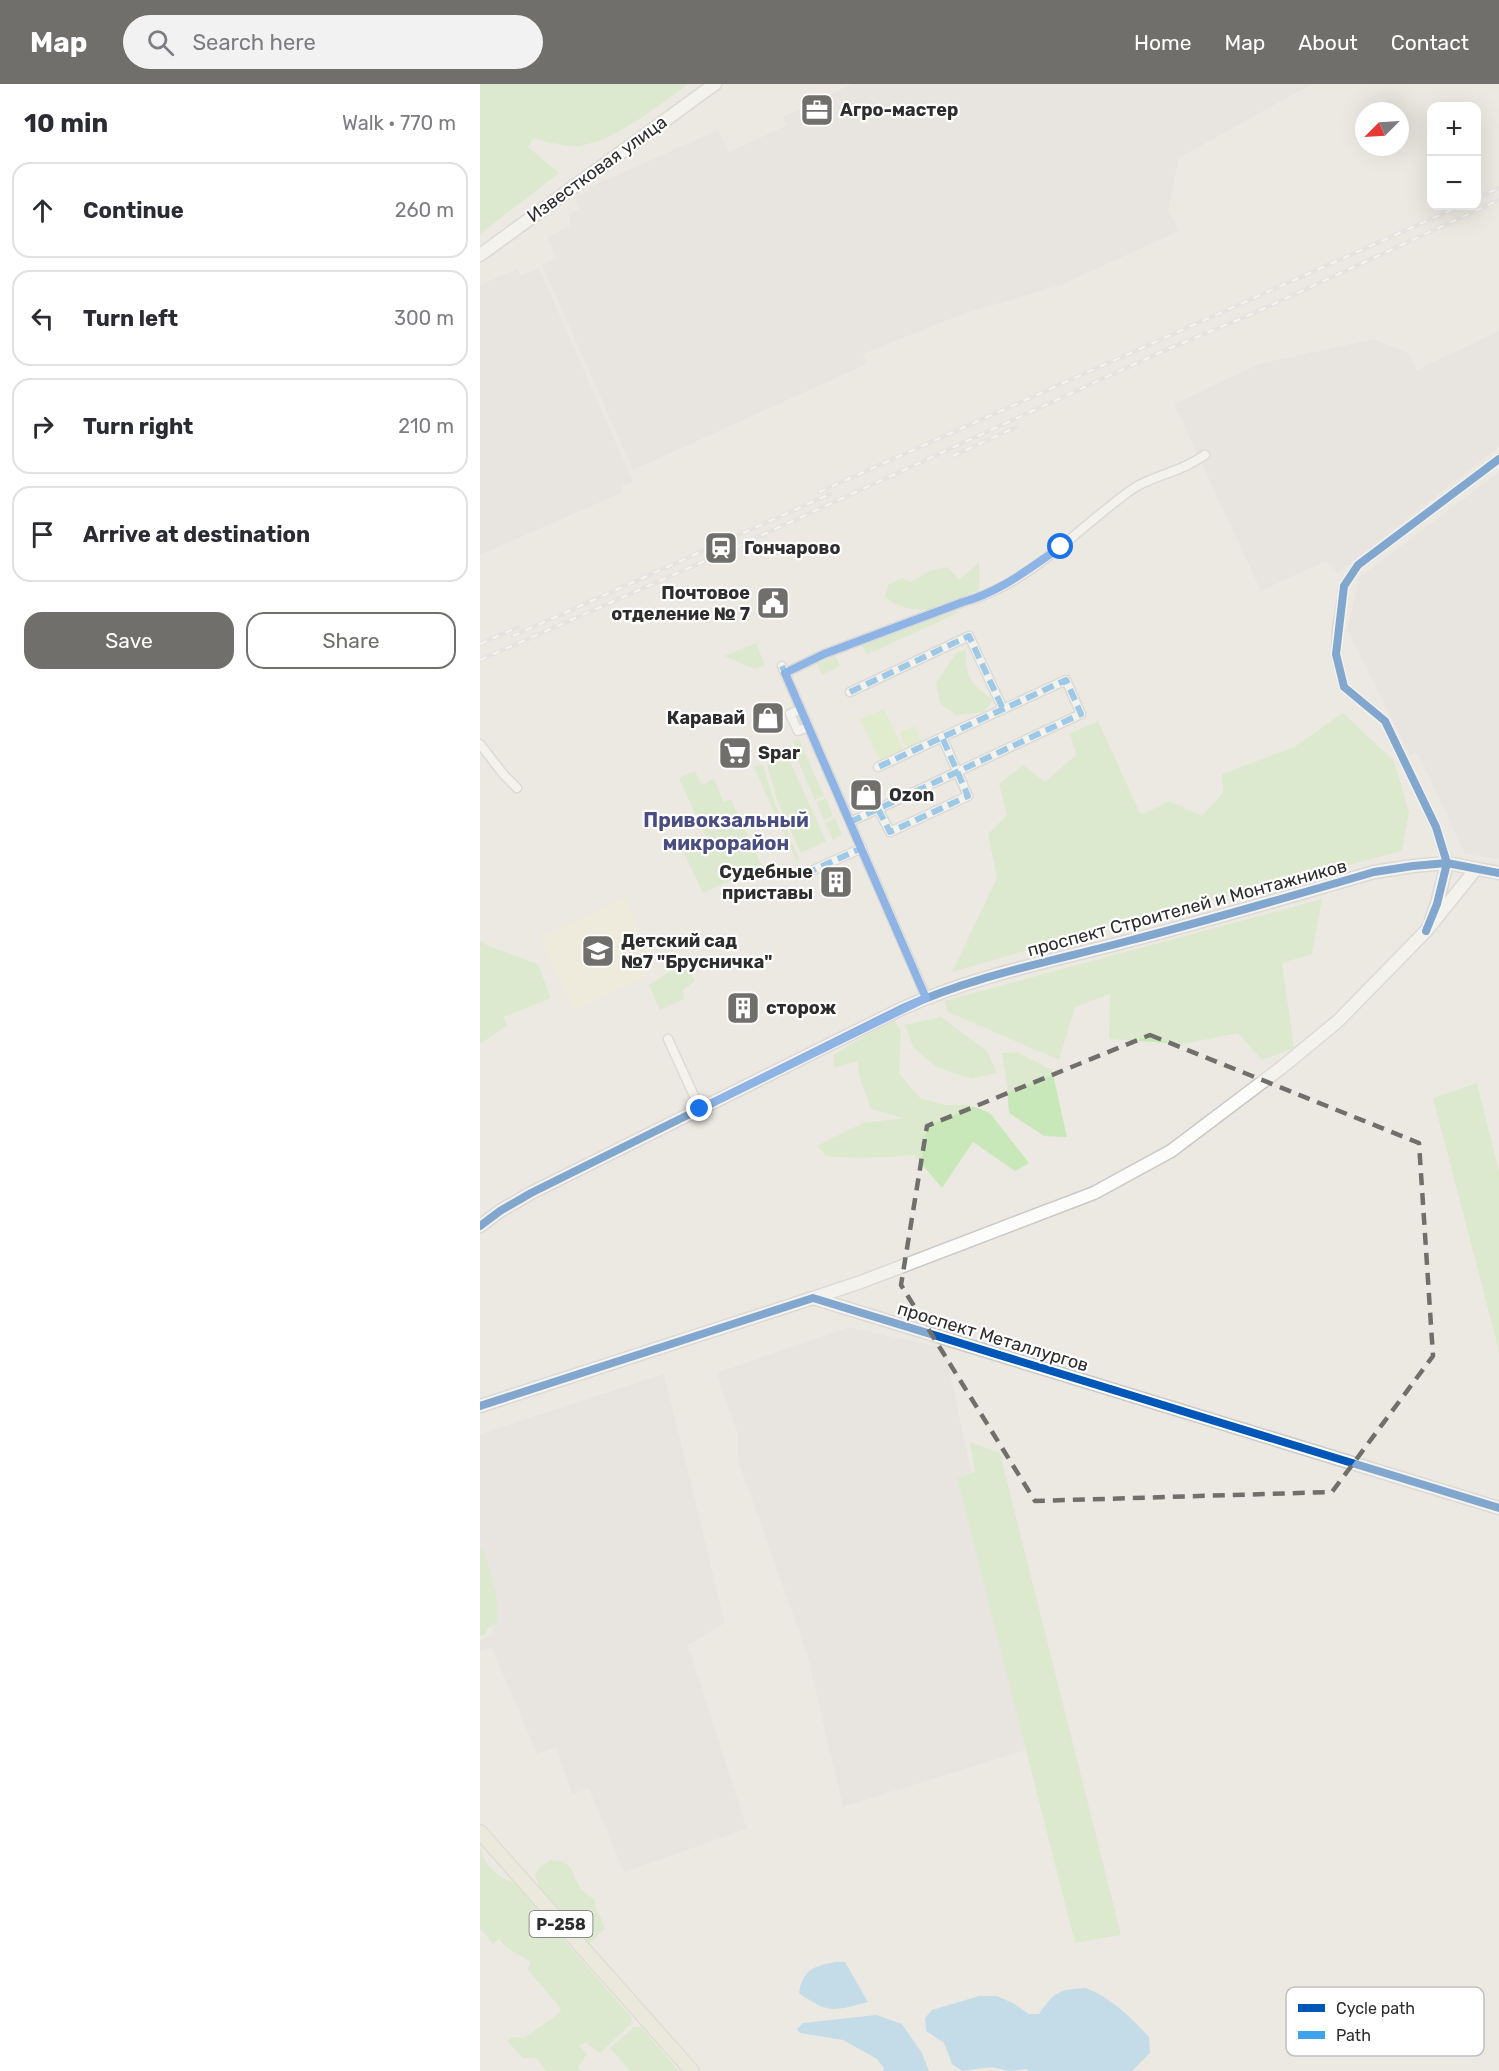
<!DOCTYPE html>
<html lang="en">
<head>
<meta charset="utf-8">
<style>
	:root { --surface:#fff; --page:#f2f2f3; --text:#2b2b33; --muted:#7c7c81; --line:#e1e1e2; --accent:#706f6c }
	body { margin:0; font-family:Rubik,sans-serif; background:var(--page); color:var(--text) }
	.controls { position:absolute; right:18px; top:18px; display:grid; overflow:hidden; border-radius:12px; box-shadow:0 6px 24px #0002 }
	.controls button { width:54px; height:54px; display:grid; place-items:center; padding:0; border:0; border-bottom:2px solid var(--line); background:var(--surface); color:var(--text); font:30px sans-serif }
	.compass { position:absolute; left:875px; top:18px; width:54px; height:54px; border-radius:50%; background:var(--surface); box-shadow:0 6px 24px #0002; rotate:246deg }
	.stop { position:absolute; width:18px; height:18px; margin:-14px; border:4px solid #1a73e8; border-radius:50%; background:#fff }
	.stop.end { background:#1a73e8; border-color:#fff; box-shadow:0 2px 6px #0008 }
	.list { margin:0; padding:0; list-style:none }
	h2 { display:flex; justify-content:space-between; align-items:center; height:78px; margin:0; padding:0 24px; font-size:26px }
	h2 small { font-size:20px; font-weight:400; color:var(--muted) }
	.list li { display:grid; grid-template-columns:39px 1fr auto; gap:18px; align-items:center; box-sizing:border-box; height:96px; margin:0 12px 12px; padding:0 12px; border:2px solid var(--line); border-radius:18px }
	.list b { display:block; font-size:22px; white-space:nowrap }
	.list em { font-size:20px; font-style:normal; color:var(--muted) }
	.actions { display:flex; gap:12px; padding:18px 24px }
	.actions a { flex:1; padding:14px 0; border:2px solid var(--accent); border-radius:18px; text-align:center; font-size:21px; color:var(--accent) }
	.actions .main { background:var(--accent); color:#fff }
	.icon { flex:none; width:33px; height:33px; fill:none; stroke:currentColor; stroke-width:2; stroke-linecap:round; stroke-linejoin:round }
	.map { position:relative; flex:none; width:1019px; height:1987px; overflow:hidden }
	header { display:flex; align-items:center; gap:36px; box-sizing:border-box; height:84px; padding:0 30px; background:var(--accent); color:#fff }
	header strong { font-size:28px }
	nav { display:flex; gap:33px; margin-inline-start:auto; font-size:21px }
	.search { width:420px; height:54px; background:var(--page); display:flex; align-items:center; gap:15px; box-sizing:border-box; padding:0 21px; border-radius:33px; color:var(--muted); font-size:22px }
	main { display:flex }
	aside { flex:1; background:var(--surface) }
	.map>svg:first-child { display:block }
	.industrial { fill:#e2e0e1 }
	.education { fill:#efead6 }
	.green { fill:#c8e8b9 }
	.pitch { fill:#d3edb7 }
	.water { fill:#93cdf0 }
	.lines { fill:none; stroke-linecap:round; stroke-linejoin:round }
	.street-casing { stroke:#c9c8c7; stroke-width:11 }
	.secondary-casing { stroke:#c9c8c7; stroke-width:15 }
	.primary-casing { stroke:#c6c5c3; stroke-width:16 }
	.street { stroke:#fcfcfb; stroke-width:8 }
	.secondary { stroke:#fcfcfb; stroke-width:12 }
	.primary { stroke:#e9e6d4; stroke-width:14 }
	.rail-casing { stroke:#dedee0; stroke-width:4.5 }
	.rail { stroke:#fff; stroke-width:2; stroke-dasharray:7; stroke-linecap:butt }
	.quiet { stroke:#3ea3eb; stroke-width:6; stroke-dasharray:12 6; stroke-linecap:butt }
	.cycleway-casing { stroke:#fff; stroke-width:11 }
	.cycleway { stroke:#0057b8; stroke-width:8 }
	.route { stroke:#1a73e8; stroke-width:8 }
	.marked { fill:none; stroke:#706f6c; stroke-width:4.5; stroke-dasharray:12 8; stroke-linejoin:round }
	.labels { text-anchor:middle; stroke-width:4.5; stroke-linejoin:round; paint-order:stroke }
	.shield { fill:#fff; stroke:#6c6c6c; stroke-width:1.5 }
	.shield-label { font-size:16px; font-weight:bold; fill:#2d2d2d }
	.poi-label { font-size:18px; font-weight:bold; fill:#2d2d2d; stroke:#fff; text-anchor:start }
	.street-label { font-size:18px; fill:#2d2d2d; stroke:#fff }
	.neighbourhood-label { font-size:20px; font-weight:bold; fill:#4a4d81; stroke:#fff }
	.key { fill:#fff; stroke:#c0c0c0; stroke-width:1.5 }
	.key-label { font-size:16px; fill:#2d2d2d }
</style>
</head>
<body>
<header>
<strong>Map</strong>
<div class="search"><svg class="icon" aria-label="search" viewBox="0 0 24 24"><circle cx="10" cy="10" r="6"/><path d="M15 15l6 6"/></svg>Search here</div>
<nav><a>Home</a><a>Map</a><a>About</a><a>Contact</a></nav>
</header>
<main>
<aside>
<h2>10 min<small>Walk · 770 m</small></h2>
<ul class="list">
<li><svg class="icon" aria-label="ahead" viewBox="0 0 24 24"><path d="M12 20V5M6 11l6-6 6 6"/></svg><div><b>Continue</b></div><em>260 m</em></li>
<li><svg class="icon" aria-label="left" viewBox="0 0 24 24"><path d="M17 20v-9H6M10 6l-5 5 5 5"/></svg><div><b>Turn left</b></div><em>300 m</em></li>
<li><svg class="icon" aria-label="right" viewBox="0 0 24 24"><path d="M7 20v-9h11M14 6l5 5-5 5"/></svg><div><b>Turn right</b></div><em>210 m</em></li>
<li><svg class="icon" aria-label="arrive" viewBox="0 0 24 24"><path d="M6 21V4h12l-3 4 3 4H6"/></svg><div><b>Arrive at destination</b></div></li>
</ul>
<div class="actions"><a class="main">Save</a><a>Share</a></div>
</aside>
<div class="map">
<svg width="1019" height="1987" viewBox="0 0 1019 1987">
	<rect width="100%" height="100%" fill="#ece9e2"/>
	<path class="industrial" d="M372,0h460l-133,74 -11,52 11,21 -118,54 -98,29 -100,40 4,10 -234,106 -91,-205 14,-6 -9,-22 23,-11 -1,-12 10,-5 -5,-12 16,-7v-3l128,-57 11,22 58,-27 -4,-8z
		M59,184l94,214 -11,4 -1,7 -141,62v-270l37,-16 4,7z
		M1019,247v116l-161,126 -12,-12 -65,30 -87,-187 85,-40 115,-25 34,14 9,17z
		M1019,388v387l-34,-5 -47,-101 -8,2 -63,-126 13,-52z
		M369,1243l96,21 84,401 -186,58 -36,-153 -69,-194v-26l-22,-61z
		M184,1290l61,249 -37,22 59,184 -123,43 -35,-83 -17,5 -16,-47 -19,7 -45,-106 -12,3v-11l14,-6 -14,-72v-128z"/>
	<path class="education" d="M145,814l30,67 -12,14 -69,32 -34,-74z"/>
	<path class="green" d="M0,0h208c-28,21 -83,65 -118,62 -12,-1 -25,-5 -37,-7l-5,8 31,26 -79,61z
		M499,478v28c-33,15 -61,32 -94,7l3,-12 14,-7 8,4 22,-12 16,-3 11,13z
		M476,527l4,1 -94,43 -4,-10z
		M276,559l9,22 -10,4 -31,-13z
		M486,565c-2,28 6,35 27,51l-9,12 -27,3 -17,-11 -4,-21 20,-30z
		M356,572l4,10 -18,9 -5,-11z
		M863,629l51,48 15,51 -7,39 -329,86 -121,35 45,-94 -9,-44 19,-19 -8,-31 24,-19 22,17 31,-27 -6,-22 28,-12 43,94 28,-14 33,15 21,-23 -1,-19 72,-27z
		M319,655l25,57 -9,4 -19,-43 2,-5 -5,-11z
		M309,675l37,82 -25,12 -24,-53 -10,-36 6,-4 9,3z
		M283,681l12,39 23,52v8l-45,-98z
		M215,687l7,14 12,-6 10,23 7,-3 31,67 -59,27 -20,-42 24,-11 -28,-62z
		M346,714l7,18 -9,4 -8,-18z
		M355,734l7,17 -9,5 -8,-17z
		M842,815l-10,55 -30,9 12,85 -32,12 -24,-27 -55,11 -74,-5 1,-45 -35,13 -16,53 -111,-48 -4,-11z
		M0,857l11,6 47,17 13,34 -47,19 3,9 -27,18z
		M208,883l7,14 -12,9 1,9 -24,11 -11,-25 19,-13z
		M461,933l46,34 10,22 -26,6 -35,-12 -23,-20 -8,-22z
		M414,935l7,12 -2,42 21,25 25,7h25l20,8 39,50 -14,8 -42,-29 -31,46 -28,-33c-30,3 -58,4 -88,1l-9,-10 46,-23 39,-5 -31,-9 -12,-33 -1,-15 -24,7 -1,-13z
		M537,968l35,18 15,67 -23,-1 -35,-23 -2,-28 -5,-32z
		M997,999l22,88v180l-66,-253z
		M490,1358l30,11 121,482 -46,8 -118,-465 18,-6z
		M0,1463l4,4 12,41 2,30v2l-10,4 -3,7 -5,1z
		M0,1766c7,15 16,28 34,32l118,136 -1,6 -31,29 -14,-10 -7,2 8,9 -9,13 3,4h-35l-10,-13h-13l-16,-17 5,-4 12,1 37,-26 -3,-7 -31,-36 4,-7c-12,-8 -24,-11 -32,-23l-6,5 -13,-16z
		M71,1776c26,0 19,16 32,31 3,4 8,5 12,9v5l10,23 -16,16 -50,-57 -4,-13 6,-8z
		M154,1943h7l38,44h-49l-20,-23z"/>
	<path class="pitch" d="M404,625l19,41 -23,11 -20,-42z
		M434,642l8,16 -15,6 -7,-16z"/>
	<path class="water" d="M356,1878h9l23,40 -23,6 -13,1 -10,-2 -18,-10 -5,-4c4,-24 15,-27 37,-31z
		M606,1904c25,10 45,29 63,49l1,16 -18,18h-104l-1,-2 -18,2 -17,-4 -30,4 -10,-7 -8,-21 -18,-12 -1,-13 7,-8 47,-14h18l16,7 16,11h10c15,-22 20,-25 47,-26z
		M396,1931l26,9 20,29 7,18h-46l1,-3 -7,-9 -34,-19 -43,-7 -3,-4 6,-6z"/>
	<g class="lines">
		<defs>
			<path id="street" d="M302,582l144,331
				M305,589l39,-19 139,-52c67,-17 116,-76 171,-114 14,-9 31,-13 47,-20 8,-3 16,-8 24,-13
				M370,608l119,-56 34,73
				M321,625l-11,5 8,17 10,-4
				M0,660l24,31 13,13
				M398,725l12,23 78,-36 -26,-59
				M370,738l231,-108 -15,-34 -188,87
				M967,779l-11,-36 -51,-106 -41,-34 -8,-33 1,-24 7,-44 14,-21 141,-106
				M325,790l57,-26
				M188,955l32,70"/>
			<path id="secondary" d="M0,171l235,-171
				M951,836l6,-16 10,-41
				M0,1142l20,-15 31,-18 370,-184c72,-33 151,-48 227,-68 82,-21 164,-45 246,-69l39,-6 34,-3 52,10
				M333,1214l48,-16 233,-89 77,-42 110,-83 57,-47 88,-90 50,-62
				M0,1322l333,-108 686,210"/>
			<path id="primary" d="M0,1748l212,239"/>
		</defs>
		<use href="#street" class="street-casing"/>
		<use href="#secondary" class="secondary-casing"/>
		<use href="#primary" class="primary-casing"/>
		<use href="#street" class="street"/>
		<use href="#secondary" class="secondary"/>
		<use href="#primary" class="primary"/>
		<defs>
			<path id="rail" d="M996,114l23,-10
				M473,372l63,-29
				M339,408l641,-286
				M33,552l317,-142
				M0,560l38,-17
				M0,576l243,-107 438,-201 91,-38 247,-114"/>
		</defs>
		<use href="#rail" class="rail-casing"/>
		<use href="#rail" class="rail"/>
		<path class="quiet" d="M302,582l144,331
			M370,608l119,-56 34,73
			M398,725l12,23 78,-36 -26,-59
			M370,738l231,-108 -15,-34 -188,87
			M325,790l57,-26"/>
		<defs>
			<path id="cycleway" d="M946,847l11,-27 10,-41 -11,-36 -51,-106 -41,-34 -8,-33 8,-68 14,-21 141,-106
				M0,1142l20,-15 31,-18 370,-184c72,-33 151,-48 227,-68 82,-21 164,-45 246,-69l39,-6 34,-3 52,10
				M0,1322l333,-108 686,210"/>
		</defs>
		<use href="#cycleway" class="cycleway-casing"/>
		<use href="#cycleway" class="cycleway"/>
	</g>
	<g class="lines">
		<path class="route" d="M220,1025l226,-111 -141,-325 39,-19 139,-52c38,-10 66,-34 98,-55"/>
	</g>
	<path d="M0 0H1019V1987H0ZM670,951l269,108 14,213 -101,136 -297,9 -134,-216 26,-159z" fill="#ece9e2" fill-opacity=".55" fill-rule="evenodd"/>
	<path class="marked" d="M670,951l269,108 14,213 -101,136 -297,9 -134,-216 26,-159z"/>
	<defs>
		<symbol id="office-square" viewBox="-11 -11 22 22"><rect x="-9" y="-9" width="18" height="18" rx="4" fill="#706f6c" stroke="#fff"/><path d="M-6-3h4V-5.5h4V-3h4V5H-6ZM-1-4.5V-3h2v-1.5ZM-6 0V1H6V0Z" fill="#fff"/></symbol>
		<symbol id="station-square" viewBox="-11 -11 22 22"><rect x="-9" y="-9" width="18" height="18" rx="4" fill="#706f6c" stroke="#fff"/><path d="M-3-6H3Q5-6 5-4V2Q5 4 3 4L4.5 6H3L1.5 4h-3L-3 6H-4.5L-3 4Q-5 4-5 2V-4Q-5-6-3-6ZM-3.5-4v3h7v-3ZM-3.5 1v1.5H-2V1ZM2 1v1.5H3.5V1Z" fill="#fff"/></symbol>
		<symbol id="civic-square" viewBox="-11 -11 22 22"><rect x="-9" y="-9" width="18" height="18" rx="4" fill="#706f6c" stroke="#fff"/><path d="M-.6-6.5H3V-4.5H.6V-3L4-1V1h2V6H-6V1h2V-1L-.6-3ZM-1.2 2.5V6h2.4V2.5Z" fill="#fff"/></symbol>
		<symbol id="shop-square" viewBox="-11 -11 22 22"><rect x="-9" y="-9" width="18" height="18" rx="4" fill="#706f6c" stroke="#fff"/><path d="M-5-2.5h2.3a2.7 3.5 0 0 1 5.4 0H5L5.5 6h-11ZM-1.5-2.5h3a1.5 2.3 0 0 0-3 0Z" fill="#fff"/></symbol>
		<symbol id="supermarket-square" viewBox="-11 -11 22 22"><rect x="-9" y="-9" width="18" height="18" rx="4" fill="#706f6c" stroke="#fff"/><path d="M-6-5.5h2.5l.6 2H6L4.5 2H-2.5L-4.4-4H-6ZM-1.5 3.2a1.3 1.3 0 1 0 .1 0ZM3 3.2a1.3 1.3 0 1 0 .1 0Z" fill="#fff"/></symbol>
		<symbol id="building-square" viewBox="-11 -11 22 22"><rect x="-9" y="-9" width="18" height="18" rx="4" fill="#706f6c" stroke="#fff"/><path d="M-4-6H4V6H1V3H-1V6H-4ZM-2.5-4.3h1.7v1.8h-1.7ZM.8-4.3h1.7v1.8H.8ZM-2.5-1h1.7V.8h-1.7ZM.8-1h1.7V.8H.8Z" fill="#fff"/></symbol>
		<symbol id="school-square" viewBox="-11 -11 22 22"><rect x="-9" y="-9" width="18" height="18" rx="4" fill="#706f6c" stroke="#fff"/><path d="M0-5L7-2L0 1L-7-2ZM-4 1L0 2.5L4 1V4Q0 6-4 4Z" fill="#fff"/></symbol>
	</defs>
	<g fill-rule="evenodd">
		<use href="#office-square" x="318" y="7" width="38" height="38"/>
		<use href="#station-square" x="222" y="445" width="38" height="38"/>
		<use href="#civic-square" x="274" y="500" width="38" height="38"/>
		<use href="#shop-square" x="269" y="615" width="38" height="38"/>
		<use href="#supermarket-square" x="236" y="650" width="38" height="38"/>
		<use href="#shop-square" x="367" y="692" width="38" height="38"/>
		<use href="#building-square" x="337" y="779" width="38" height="38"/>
		<use href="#school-square" x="99" y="848" width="38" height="38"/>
		<use href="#building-square" x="244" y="905" width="38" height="38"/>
	</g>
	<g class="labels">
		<rect class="shield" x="49.5" y="1827" width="63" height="26" rx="4.5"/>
		<g class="shield-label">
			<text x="81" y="1846">Р-258</text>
		</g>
		<g class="poi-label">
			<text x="360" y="32">Агро-мастер</text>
			<text x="264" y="470">Гончарово</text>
			<text x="270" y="515" text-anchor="end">Почтовое<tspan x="270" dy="21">отделение № 7</tspan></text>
			<text x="265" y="640" text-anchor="end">Каравай</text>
			<text x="278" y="675">Spar</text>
			<text x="409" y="717">Ozon</text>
			<text x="333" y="794" text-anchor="end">Судебные<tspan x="333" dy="21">приставы</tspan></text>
			<text x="141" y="863">Детский сад<tspan x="141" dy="21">№7 "Брусничка"</tspan></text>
			<text x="286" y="930">сторож</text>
		</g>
		<g class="street-label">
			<text transform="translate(117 85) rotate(-36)" y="6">Известковая улица</text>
			<text transform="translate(707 824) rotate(-15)" y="6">проспект Строителей и Монтажников</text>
			<text transform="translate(513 1253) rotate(17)" y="6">проспект Металлургов</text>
		</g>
		<g class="neighbourhood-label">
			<text x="246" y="743">Привокзальный<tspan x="246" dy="23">микрорайон</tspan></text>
		</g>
	</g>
	<rect x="806" y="1903" width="198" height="69" rx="9" class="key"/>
	<rect x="818" y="1920" width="27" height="8" fill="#0057b8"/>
	<rect x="818" y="1947" width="27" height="8" fill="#3ea3eb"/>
	<g class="key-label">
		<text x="856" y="1930">Cycle path</text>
		<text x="856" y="1957">Path</text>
	</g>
</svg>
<div class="controls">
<button>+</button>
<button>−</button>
</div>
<svg class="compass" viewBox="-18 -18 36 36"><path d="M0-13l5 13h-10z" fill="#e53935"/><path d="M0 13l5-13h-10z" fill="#7c7c81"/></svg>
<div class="stop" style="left:581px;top:463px"></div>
<div class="stop end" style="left:220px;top:1025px"></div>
</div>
</main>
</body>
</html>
